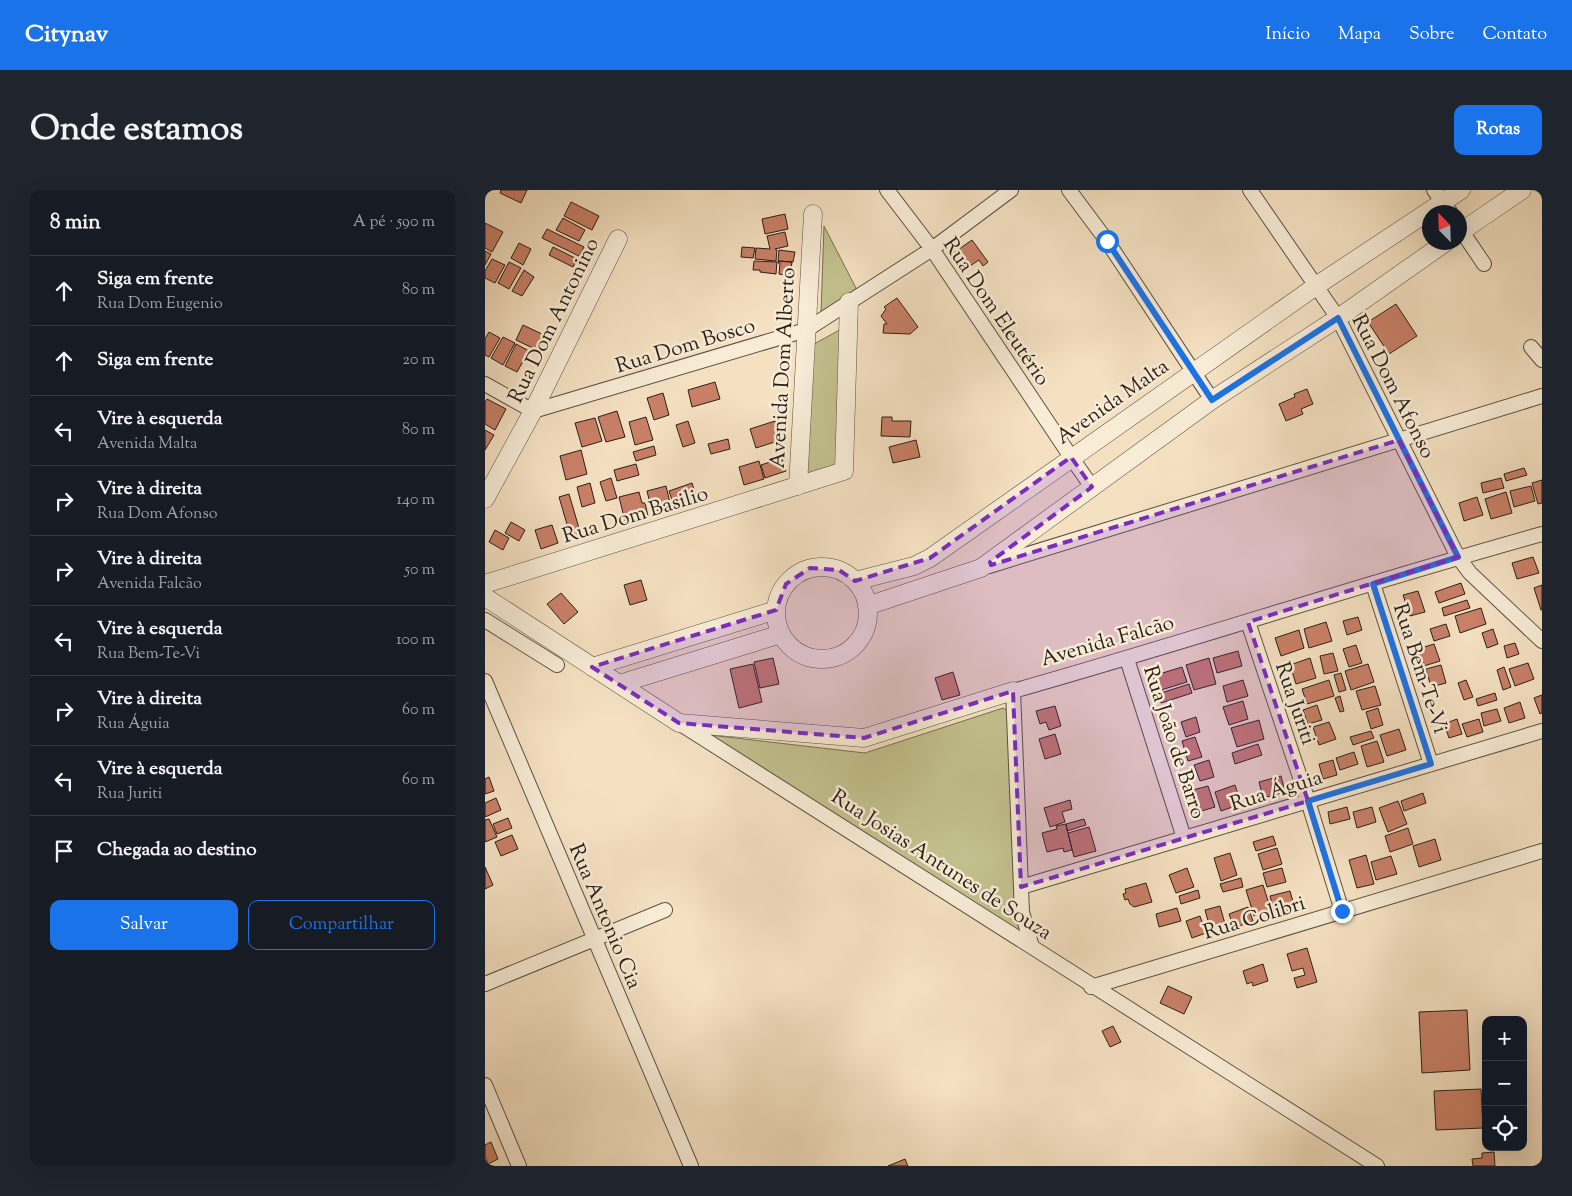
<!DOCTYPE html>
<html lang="pt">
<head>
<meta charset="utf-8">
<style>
	:root { --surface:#171b24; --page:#20242c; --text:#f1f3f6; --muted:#9ea1a6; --line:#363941; --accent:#1a73e8 }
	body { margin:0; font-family:"Sorts Mill Goudy",serif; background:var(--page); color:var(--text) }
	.controls { position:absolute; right:15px; bottom:15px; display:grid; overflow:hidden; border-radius:10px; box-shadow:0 5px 20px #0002 }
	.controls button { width:45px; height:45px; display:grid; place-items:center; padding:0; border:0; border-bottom:1px solid var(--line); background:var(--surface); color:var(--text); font:25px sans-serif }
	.compass { position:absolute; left:937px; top:15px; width:45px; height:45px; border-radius:50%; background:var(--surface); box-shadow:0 5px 20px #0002; rotate:337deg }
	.stop { position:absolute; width:15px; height:15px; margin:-11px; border:4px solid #1a73e8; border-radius:50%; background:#fff }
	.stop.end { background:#1a73e8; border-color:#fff; box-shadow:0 1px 5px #0008 }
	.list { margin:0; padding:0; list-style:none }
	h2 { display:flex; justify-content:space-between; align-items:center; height:65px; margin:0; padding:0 20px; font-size:21px }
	h2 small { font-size:16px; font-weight:400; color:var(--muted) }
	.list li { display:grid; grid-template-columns:32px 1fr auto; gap:15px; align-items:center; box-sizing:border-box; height:70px; padding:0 20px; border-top:1px solid var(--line) }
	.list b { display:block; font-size:19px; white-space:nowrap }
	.list p { margin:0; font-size:16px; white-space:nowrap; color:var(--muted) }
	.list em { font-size:16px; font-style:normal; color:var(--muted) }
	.actions { display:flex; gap:10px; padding:15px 20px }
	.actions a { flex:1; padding:11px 0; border:1px solid var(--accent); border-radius:10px; text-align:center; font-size:18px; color:var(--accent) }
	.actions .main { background:var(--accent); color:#fff }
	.icon { flex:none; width:28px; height:28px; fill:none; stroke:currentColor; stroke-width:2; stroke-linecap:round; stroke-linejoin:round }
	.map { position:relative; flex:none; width:1057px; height:976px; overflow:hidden; border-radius:10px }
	header { display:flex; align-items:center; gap:30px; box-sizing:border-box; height:70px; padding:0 25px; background:var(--accent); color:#fff }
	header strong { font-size:24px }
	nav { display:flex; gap:28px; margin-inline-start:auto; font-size:18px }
	.intro { display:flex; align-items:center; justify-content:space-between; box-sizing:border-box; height:120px; padding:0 30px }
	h1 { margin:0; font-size:35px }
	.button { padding:12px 22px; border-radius:10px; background:var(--accent); color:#fff; font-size:18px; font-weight:700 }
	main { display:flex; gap:30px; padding:0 30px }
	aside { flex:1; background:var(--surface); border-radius:10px; box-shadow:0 5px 20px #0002 }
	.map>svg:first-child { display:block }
	.green { fill:#c2c18e; stroke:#767052 }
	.building { fill:#c98067; stroke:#291f17 }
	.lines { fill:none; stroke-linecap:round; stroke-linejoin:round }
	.minor-casing { stroke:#5c5042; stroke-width:16 }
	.tertiary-casing { stroke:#5c5042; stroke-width:19 }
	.minor { stroke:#f8ecd7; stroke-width:14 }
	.tertiary { stroke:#f8ecd7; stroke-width:18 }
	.route { stroke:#1a73e8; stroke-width:6 }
	.marked { fill:#7b2cbf; fill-opacity:0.2; stroke:#7b2cbf; stroke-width:4; stroke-dasharray:10 6; stroke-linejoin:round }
	.labels { text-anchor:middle; stroke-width:5; stroke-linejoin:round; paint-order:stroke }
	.street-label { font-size:21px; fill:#291f17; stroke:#f8ecd7 }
</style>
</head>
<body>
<header>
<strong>Citynav</strong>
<nav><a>Início</a><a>Mapa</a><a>Sobre</a><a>Contato</a></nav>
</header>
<div class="intro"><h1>Onde estamos</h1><a class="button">Rotas</a></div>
<main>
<aside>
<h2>8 min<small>A pé · 590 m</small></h2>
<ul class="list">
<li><svg class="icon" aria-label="ahead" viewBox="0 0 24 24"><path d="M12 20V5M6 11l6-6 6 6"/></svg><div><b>Siga em frente</b><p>Rua Dom Eugenio</p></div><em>80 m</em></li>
<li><svg class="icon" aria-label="ahead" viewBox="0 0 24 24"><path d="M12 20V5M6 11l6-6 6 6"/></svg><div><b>Siga em frente</b></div><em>20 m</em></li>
<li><svg class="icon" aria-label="left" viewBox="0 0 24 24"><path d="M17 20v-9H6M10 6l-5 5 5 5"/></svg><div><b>Vire à esquerda</b><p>Avenida Malta</p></div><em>80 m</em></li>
<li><svg class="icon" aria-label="right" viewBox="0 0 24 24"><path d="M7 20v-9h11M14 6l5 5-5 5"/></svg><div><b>Vire à direita</b><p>Rua Dom Afonso</p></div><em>140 m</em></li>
<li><svg class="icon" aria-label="right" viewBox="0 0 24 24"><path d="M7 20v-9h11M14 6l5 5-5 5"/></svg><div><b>Vire à direita</b><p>Avenida Falcão</p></div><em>50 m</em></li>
<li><svg class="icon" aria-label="left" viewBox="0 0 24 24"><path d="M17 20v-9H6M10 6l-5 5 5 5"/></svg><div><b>Vire à esquerda</b><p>Rua Bem-Te-Vi</p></div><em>100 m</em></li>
<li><svg class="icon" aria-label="right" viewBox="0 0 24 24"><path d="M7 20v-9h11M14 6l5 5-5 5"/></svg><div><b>Vire à direita</b><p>Rua Águia</p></div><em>60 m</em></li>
<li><svg class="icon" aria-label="left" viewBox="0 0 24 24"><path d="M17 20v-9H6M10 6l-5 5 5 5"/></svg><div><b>Vire à esquerda</b><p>Rua Juriti</p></div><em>60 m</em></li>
<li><svg class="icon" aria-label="arrive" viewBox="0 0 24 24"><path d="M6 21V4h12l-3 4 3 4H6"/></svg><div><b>Chegada ao destino</b></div></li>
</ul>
<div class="actions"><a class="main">Salvar</a><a>Compartilhar</a></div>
</aside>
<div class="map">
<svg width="1057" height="976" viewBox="0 0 1057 976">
	<rect width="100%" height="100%" fill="#f5e1c2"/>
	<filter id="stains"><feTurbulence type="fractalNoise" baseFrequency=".004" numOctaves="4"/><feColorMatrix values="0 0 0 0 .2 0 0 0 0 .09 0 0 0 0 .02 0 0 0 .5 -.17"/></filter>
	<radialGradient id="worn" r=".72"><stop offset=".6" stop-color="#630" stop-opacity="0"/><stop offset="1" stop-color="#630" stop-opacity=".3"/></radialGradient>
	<path class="green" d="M339,36l33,64 -36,23z
		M360,137l-5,140 -33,9 7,-132z
		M518,518l5,3 8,205 5,19 -312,-200 156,18z"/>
	<path class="building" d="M16,0h26l-6,13 -21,-10z
		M86,12l28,14 -7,14 -28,-14z
		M300,24l3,15 -23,5 -3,-15z
		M78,28l22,12 -6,11 -23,-11z
		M0,33l18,9 -11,20 -7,-4z
		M62,39l37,18 -5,9 -37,-18z
		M300,42l3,14 -13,3 2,1 -1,11 -21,-2 1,-11 14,1 -3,-13z
		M487,50l16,22 -5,4 -4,-6 -15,10 -12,-16z
		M34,53l12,6 -8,16 -12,-7z
		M68,57l24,12 -4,8 -24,-12z
		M257,57l13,1 -2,10 -12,-1z
		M294,60l16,2 -2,10 -15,-1z
		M0,61l6,3 -6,11z
		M7,69l13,6 -10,18 -10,-5v-7z
		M269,71l23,1 -1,12 -16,-2v-2h-7z
		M293,71l14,1 -2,14 -11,-2 1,-11h-2z
		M24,72l12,6 -12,21 -11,-6z
		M39,80l10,7 -12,19 -10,-5z
		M412,108l21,29 -8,7 -27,-1 1,-9h3l-6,-8 5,-7 -2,-2z
		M911,114l21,32 -28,18 -21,-32z
		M38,135l23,11 -7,15 -23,-11z
		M4,142l11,6 -11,19 -4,-2v-16z
		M18,147l12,6 -12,22 -12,-7z
		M31,154l13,7 -12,21 -12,-6z
		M230,192l5,17 -28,8 -4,-17z
		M822,199l6,15 -12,5 2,5 -17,7 -7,-17 16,-7 -1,-3z
		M178,203l6,22 -15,5 -7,-22z
		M2,209l19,10 -11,21 -10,-6v-22z
		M132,221l8,26 -19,5 -8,-25z
		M161,227l7,23 -18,5 -6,-23z
		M397,227h10v4h19l-1,16 -29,-1z
		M110,228l7,23 -20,6 -7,-24z
		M203,231l7,22 -12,4 -7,-22z
		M290,231l6,19 -25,8 -6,-19z
		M0,240l9,5 -9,15z
		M243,249l2,10 -19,5 -3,-10z
		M431,250l4,17 -27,6 -4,-16z
		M169,256l2,9 -20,6 -3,-9z
		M96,260l6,24 -21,6 -6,-24z
		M297,268l4,13 -21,7 -4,-13z
		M274,271l5,18 -20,6 -5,-18z
		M151,274l3,11 -22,6 -3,-11z
		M1039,278l3,7 -21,6 -2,-7z
		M126,288l6,20 -11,3 -6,-19z
		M1016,288l3,10 -21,5 -2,-10z
		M1057,290v23l-4,1 -6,-21z
		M105,293l5,20 -13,4 -5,-20z
		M207,293l5,16 -23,7 -5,-15z
		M181,296l5,21 -19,5 -5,-21z
		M1046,296l4,15 -21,6 -4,-16z
		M154,302l3,11h3l3,13 -23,5 -6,-24z
		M1021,302l6,21 -21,6 -6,-20z
		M84,304l12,41 -10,3 -12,-41z
		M992,307l6,18 -19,6 -5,-18z
		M26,332l14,8 -6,11 -14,-8z
		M67,335l6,18 -17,6 -6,-19z
		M10,340l14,8 -6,12 -14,-8z
		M1048,367l6,16 -22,6 -5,-16z
		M156,390l6,20 -17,5 -6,-20z
		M976,393l4,11 -26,9 -4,-11z
		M1057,395v25h-1l-7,-22z
		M933,401l7,21 -15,4 -7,-21z
		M76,403l17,19 -14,12 -17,-20z
		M982,410l3,8 -26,8 -2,-8z
		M996,418l5,16 -26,9 -5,-17z
		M873,427l4,13 -15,5 -4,-14z
		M841,432l6,19 -23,7 -5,-19z
		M961,434l4,12 -16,5 -4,-12z
		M1008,439l5,15 -11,4 -5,-15z
		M814,440l5,18 -23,8 -6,-18z
		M1030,453l4,11 -12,4 -3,-12z
		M949,454l6,17 -16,5 -6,-17z
		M871,455l6,18 -13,4 -6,-18z
		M753,461l4,15 -25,7 -4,-15z
		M848,463l5,18 -14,3 -4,-18z
		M288,468l6,26 -19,4 -6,-26z
		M724,468l7,26 -22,6 -8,-25z
		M825,468l6,20 -20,6 -6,-19z
		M1043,473l6,16 -19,7 -6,-17z
		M268,474l9,38 -23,6 -9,-39z
		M883,474l6,18 -23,8 -6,-19z
		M956,475l5,18 -15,4 -5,-18z
		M697,477l5,15 -29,9 -5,-15z
		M1019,477l7,20 -8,3 -6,-20z
		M468,482l7,23 -18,5 -7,-22z
		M856,483l5,17 -7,2 -5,-17z
		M758,490l5,16 -21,6 -4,-16z
		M844,490l5,16 -27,8 -5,-15z
		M981,490l7,17 -9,3 -6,-17z
		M704,494l3,9 -31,10 -3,-9z
		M890,496l6,19 -19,5 -6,-19z
		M1010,503l2,7 -19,6 -2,-7z
		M1057,505v18l-2,1 -6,-16z
		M855,506l4,15 -4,1 -5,-14z
		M758,511l5,18 -19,6 -6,-18z
		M1035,512l5,16 -16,5 -5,-15z
		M832,515l5,15 -14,4 -5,-14z
		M570,516l6,20 -12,4 -3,-8 -6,2 -4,-13z
		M893,518l5,17 -12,4 -5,-17z
		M1012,519l4,12 -17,5 -3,-13z
		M711,527l4,15 -14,5 -5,-15z
		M972,529l5,15 -13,4 -5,-14z
		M994,529l4,13 -16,5 -5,-13z
		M774,530l5,19 -27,8 -6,-19z
		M844,532l7,17 -17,6 -6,-18z
		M914,539l7,21 -19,6 -7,-21z
		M886,541l3,7 -21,7 -3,-8z
		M570,544l6,20 -16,5 -6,-20z
		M710,547l7,20 -14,4 -6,-20z
		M892,551l7,21 -17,5 -6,-21z
		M773,554l4,11 -27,9 -3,-11z
		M869,562l4,12 -18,6 -4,-12z
		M724,570l5,17 -14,4 -6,-16z
		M848,570l4,15 -14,4 -4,-15z
		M796,586l4,16 -22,6 -4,-16z
		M4,587l5,14 -9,3v-15z
		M750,595l6,19 -20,7 -6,-19z
		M723,596l7,21 -20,6 -6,-22z
		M938,603l3,10 -22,8 -3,-10z
		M11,608l5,12 -16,7v-14z
		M585,610l2,9 -10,3 3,10 -15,5 -6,-19z
		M913,611l9,23 -19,8 -9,-24z
		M862,617l3,12 -20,5 -2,-12z
		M887,617l4,15 -19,6 -4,-16z
		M23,628l4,10 -15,6 -4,-10z
		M4,629l8,18 -12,5v-22z
		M599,629l2,6 -19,6 -1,-7z
		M581,634l6,26 -8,2 -1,-4 -16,4 -5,-19 15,-4 -1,-3z
		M604,637l7,24 -22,6 -6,-24z
		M923,638l5,16 -23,8 -5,-16z
		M27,645l6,14 -17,7 -6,-14z
		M788,646l3,9 -20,6 -3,-9z
		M950,649l6,21 -22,7 -6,-21z
		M792,658l5,16 -19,6 -5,-16z
		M745,663l7,22 -16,6 -7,-23z
		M881,665l8,29 -17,4 -8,-28z
		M906,666l6,18 -21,6 -5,-18z
		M0,677l8,18 -8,4z
		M702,678l7,19 -18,6 -7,-18z
		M797,678l4,14 -19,5 -4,-14z
		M756,688l2,9 -20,5 -3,-8z
		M661,693l6,19 -18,5 -4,-3 -2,-5 -3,1 -2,-6 3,-1 -1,-4z
		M778,695l8,25 -17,6 -8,-26z
		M713,700l2,8 -19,6 -2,-8z
		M805,701l5,18 -20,5 -5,-18z
		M735,716l5,18 -15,4 -5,-18z
		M763,717l5,14 -19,7 -5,-14z
		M692,718l4,13 -22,6 -3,-13z
		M715,726l6,17 -14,5 -6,-17z
		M822,758l10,34 -20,6 -3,-10 11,-3 -2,-7 -11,3 -5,-17z
		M778,774l5,17 -15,5 -1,-4 -5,2 -4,-13z
		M683,796l24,11 -8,17 -24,-11z
		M982,820l3,60 -48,3 -3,-61z
		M628,836l8,16 -11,5 -8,-16z
		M996,899l2,39 -47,2 -2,-39z
		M6,952l7,17 -10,5 -3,-8v-11z
		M1009,962l1,14h-22l-1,-7 10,-1v-5z
		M420,969l3,7h-20z"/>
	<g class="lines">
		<defs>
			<path id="minor" d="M402,0l45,59 139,208 21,30
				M584,0l38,51 105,159
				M765,0l88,128 120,239 12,16 72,68
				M949,0l16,22
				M974,37l25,37
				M1046,157l11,13
				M0,194l48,27 273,-81 126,-81 79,-59
				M504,376l553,-170
				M888,394l58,180
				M0,430l72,45
				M763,432l60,179 34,110
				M642,469l57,179
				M0,491l206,485
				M194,533c233,148 465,297 698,443
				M536,697l521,-156
				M547,757l-10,-35 -9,-221c177,-50 352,-108 529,-157
				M0,794l180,-74
				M606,797l451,-136
				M0,895l34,81"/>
			<path id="tertiary" d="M974,43l63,-43
				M313,296l15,-272
				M0,309l48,-88 85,-172
				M291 423a46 46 0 1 1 92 0a46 46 0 1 1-92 0Z
				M370,391l59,-15 16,-8 386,-272 145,-96
				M0,394l359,-113 5,-169
				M0,407l194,126 185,15 149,-47
				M382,416l114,-38 231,-168 126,-82 108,-76
				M107,477l184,-57
				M134,494l162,-50"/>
		</defs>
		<use href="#minor" class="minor-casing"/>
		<use href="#tertiary" class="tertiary-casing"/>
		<use href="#minor" class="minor"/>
		<use href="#tertiary" class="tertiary"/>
	</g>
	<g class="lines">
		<path class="route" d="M622,51l105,159 126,-82 120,239 -85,27 58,180 -123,37 34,110"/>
	</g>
	<path class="marked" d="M914,250l59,117 -210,65 60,179 -287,86 -8,-196 -149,47 -185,-15 -87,-56 184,-57 10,-26 24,-16 29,2 16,11 75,-23 141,-101 21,30 -102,75 1,3z"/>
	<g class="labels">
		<g class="street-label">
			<text transform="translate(512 121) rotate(56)" y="7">Rua Dom Eleutério</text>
			<text transform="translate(68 130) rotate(-64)" y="7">Rua Dom Antonino</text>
			<text transform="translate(200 155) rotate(-17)" y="7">Rua Dom Bosco</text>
			<text transform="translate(297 178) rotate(-87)" y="7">Avenida Dom Alberto</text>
			<text transform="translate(909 196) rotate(63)" y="7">Rua Dom Afonso</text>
			<text transform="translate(627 211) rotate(-35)" y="7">Avenida Malta</text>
			<text transform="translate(150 324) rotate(-17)" y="7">Rua Dom Basilio</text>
			<text transform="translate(622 450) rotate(-16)" y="7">Avenida Falcão</text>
			<text transform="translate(936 478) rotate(72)" y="7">Rua Bem-Te-Vi</text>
			<text transform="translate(811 513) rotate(71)" y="7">Rua Juriti</text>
			<text transform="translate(690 552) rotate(72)" y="7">Rua João de Barro</text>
			<text transform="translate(791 600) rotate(-17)" y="7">Rua Águia</text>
			<text transform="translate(457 674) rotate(33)" y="7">Rua Josias Antunes de Souza</text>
			<text transform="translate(121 726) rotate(67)" y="7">Rua Antonio Cia</text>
			<text transform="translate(769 727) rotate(-17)" y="7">Rua Colibri</text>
		</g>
	</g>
	<rect width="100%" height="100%" filter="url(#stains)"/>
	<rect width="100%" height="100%" fill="url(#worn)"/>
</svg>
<div class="controls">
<button>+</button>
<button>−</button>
<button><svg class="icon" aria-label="locate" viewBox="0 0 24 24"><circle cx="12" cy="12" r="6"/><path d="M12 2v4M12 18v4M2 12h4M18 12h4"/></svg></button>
</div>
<svg class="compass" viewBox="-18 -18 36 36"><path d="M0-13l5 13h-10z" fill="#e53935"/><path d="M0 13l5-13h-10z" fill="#9ea1a6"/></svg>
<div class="stop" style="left:622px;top:51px"></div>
<div class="stop end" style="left:857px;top:721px"></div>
</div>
</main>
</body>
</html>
